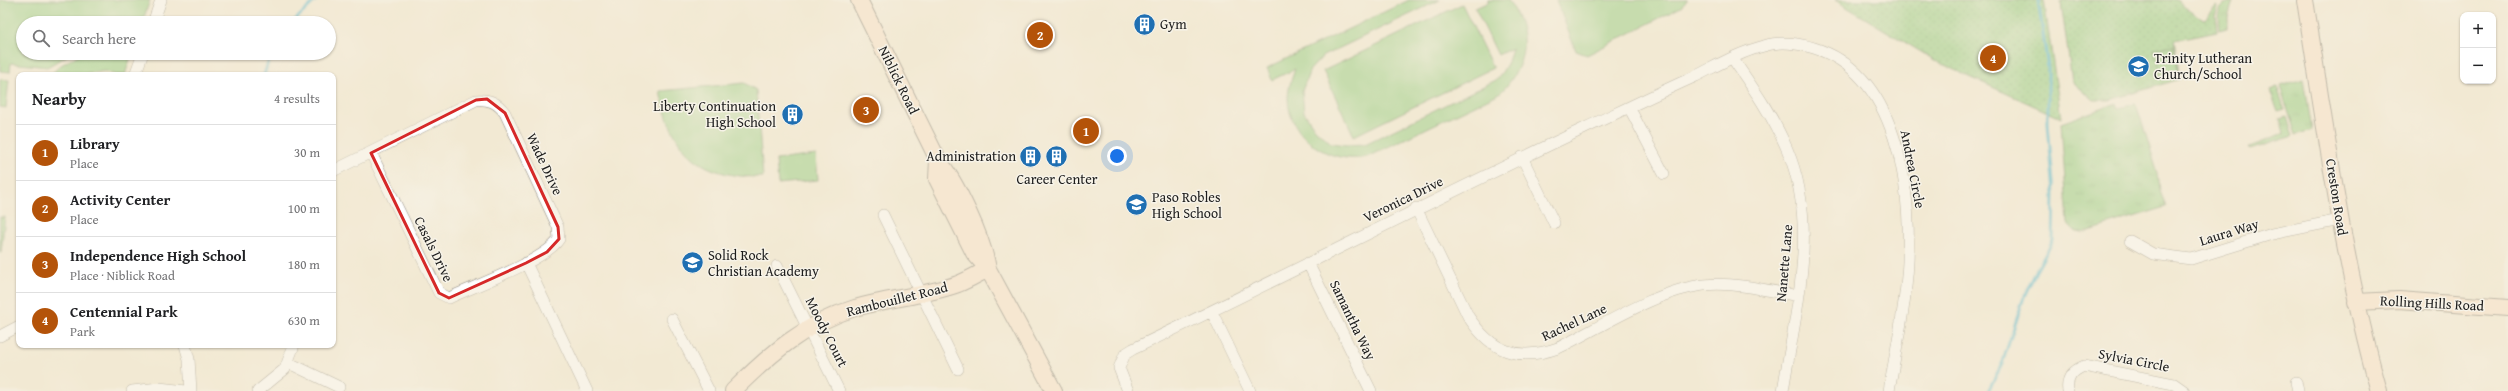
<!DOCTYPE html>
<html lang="en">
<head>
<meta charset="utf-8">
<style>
	:root { --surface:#fff; --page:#f6f6f6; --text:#202124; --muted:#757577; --line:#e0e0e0; --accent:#b45309 }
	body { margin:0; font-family:"Gentium Book Plus",serif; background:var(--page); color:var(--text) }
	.controls { position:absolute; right:12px; top:12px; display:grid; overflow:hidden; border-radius:8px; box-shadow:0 1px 3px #0004 }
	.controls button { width:36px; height:36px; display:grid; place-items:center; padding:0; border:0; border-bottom:1px solid var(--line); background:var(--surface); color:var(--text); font:20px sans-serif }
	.you { position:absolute; left:1117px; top:156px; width:14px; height:14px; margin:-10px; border:3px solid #fff; border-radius:50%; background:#1a73e8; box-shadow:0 0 0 6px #1a73e833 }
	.badge { display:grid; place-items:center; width:26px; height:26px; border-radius:50%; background:var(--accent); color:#fff; font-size:13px; font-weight:700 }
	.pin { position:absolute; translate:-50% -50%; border:2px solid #fff; box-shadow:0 1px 4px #0006 }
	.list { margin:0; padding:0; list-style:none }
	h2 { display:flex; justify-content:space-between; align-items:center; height:52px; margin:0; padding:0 16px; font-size:17px }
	h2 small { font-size:13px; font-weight:400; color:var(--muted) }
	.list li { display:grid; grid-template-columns:26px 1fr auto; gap:12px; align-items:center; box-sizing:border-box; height:56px; padding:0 16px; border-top:1px solid var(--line) }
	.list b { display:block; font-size:15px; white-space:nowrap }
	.list p { margin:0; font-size:13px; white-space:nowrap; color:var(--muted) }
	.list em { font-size:13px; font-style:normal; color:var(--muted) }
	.icon { flex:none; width:22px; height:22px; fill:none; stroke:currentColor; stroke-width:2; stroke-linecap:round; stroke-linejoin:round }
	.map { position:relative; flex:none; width:2508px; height:391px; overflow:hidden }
	.search { position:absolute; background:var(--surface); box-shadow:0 1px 3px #0004; left:16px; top:16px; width:320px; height:44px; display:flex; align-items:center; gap:10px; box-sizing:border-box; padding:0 14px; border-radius:22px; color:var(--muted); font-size:15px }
	.panel { position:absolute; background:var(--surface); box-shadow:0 1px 3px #0004; left:16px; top:72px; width:320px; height:276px; border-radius:8px }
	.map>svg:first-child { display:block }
	.grass { fill:url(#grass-tufts); stroke:#58744e }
	.park { fill:url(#park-dots); stroke:#58744e }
	.pitch { fill:#93cd81; stroke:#58744e }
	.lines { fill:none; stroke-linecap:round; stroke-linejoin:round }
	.stream { stroke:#51b7cf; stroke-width:3 }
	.street-casing { stroke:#878278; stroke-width:12 }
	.secondary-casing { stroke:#878278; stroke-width:18 }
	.street { stroke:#fff; stroke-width:11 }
	.secondary { stroke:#fbe5cf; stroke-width:16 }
	.marked { fill:none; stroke:#d62828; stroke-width:3; stroke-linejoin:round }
	.labels { text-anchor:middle; stroke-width:3; stroke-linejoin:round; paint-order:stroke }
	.poi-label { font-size:14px; fill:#1c1c1c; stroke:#f7f3e8; text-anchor:start }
	.street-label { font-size:14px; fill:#1c1c1c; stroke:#f7f3e8 }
</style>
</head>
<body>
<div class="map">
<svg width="2508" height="391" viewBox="0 0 2508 391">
	<defs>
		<pattern id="grass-tufts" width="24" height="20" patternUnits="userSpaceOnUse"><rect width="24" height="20" fill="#93cd81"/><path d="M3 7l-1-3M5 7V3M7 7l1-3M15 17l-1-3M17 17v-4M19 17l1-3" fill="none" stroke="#7eaf6f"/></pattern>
		<pattern id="park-dots" width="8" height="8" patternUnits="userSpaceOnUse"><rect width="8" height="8" fill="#93cd81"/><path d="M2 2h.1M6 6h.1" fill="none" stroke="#7eaf6f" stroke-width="1.8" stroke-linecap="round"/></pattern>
	</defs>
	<rect width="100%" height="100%" fill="#f7f3e8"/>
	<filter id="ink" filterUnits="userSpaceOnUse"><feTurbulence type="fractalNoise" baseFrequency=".025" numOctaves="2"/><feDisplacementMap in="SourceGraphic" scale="8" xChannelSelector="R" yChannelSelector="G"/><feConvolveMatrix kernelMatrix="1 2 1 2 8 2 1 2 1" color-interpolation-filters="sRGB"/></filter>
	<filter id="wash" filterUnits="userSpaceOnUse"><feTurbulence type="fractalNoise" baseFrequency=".012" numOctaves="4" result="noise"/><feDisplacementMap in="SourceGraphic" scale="16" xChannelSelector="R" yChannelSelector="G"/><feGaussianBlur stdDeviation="0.9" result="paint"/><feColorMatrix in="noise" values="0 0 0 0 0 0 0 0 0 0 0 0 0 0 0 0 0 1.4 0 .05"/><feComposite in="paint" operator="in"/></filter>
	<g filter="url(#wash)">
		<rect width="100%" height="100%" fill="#f2e9d3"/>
		<path class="grass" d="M2233,1l-5,17v10l-9,2c-2,-14 -2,-25 14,-29z
			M2304,78l8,52 -16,5 -16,-49z
			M2277,87l8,23 -7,2 -8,-22z
			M2117,103l2,5 15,-4 3,3 21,66 2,18 6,16 -84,26 -6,-1 -8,-8 -7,-101z
			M2287,117l6,19 -43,14 -1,-3 35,-13 -4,-15z"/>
		<path class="park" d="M1835,0h209l17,118 -120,-54z
			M2063,0h113l29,20 11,-14 2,1 -3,10 2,14 -43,9 6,39 -70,21h-17l-21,-19 -11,-78z
			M0,217h5l-4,36h-1z"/>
		<path class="pitch" d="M0,0h150l-8,23h-119v30h49l-25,14 -36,-4 -1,9 -10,-1z
			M1409,0h31l-117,56 -13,14 -8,21 2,21 11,17 16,14 16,2 18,-1 133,-65 10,-17 4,-14 -14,7 -23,-47 14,-6 -2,-2h21c23,31 20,66 -8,93l-133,64c-37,8 -78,-19 -79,-58 0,-11 4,-21 7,-30l-23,11 -5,-12z
			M1556,0h131v1l-6,6 -94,48 -11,-4z
			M1462,4l31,64 -139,68 -31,-65z
			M2173,45l6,30 -18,4 -7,-30z
			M82,53h50l-7,22h-9l-11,-4 -26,4h-29l11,-10z
			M0,79l9,1 -3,28 -6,-1z
			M744,83l12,7 7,87c-63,1 -91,-25 -103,-86z
			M816,155l2,25 -40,4 -2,-24z"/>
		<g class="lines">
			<path class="stream" d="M292,23l24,-23
				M264,75l7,-22
				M1988,391l14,-27 21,-64 13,-29 17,-30 1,-47 -6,-70v-56l-10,-68"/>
		</g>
	</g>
	<g filter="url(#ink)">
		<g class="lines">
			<defs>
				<path id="street" d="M153,23l8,-23
					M1733,59c20,29 40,57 54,90 33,77 8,164 -4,242
					M135,75l8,-22
					M1629,107l35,67
					M1522,157l32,66
					M333,171l143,-71c13,-1 21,2 29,13l53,114 1,12c-14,22 -85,47 -110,59l-10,-5 -68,-140
					M1416,208l52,108c23,36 50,46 90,32 43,-21 99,-58 146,-63 31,-3 63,5 94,11
					M883,215l75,154
					M2130,241l23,13 38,5 81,-25 68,-14
					M526,263l61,128
					M1308,263l63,128
					M777,266l62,125
					M1212,312l38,79
					M672,319l37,72
					M0,336l19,-10
					M185,345l4,14 2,32
					M289,363l50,24
					M2296,382l2,9
					M132,391l27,-3 27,3
					M258,391l27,-22 9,-24
					M1128,391l-9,-23 6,-14 8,-5c151,-72 299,-149 450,-220 38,-18 75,-36 113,-53 22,-11 44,-24 68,-30 15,-5 35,-3 50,2 84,26 97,139 94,214 -2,43 -12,86 -19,129
					M2068,391c-2,-13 4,-20 16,-25l90,18 10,7"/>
				<path id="secondary" d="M859,0l79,160c19,23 45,79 50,109
					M2305,0c21,131 38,263 74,391
					M938,160l-1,19 37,74 14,16 66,122
					M2356,302l43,-2 109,8
					M733,391c36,-36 72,-68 122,-83 34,-10 70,-12 103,-24 10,-4 20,-10 30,-15"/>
			</defs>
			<use href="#street" class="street-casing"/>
			<use href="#secondary" class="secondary-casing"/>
			<use href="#street" class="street"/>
			<use href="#secondary" class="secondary"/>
		</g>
	</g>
	<path d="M0 0H2508V391H0ZM487,99l18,14 53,114 1,12 -12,13 -21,11 -77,35 -10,-5 -68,-140 105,-53z" fill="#f2e9d3" fill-opacity=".55" fill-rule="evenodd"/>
	<path class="marked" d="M487,99l18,14 53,114 1,12 -12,13 -21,11 -77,35 -10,-5 -68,-140 105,-53z"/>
	<defs>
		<symbol id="building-disc" viewBox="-11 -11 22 22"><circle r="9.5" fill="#1f6fb2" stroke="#f7f3e8"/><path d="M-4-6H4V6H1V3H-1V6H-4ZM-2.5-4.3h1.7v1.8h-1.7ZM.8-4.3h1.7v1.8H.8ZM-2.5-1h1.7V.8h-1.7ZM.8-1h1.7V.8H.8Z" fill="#fff"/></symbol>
		<symbol id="school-disc" viewBox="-11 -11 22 22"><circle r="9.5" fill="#1f6fb2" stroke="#f7f3e8"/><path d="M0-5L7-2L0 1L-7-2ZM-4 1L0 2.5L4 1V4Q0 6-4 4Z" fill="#fff"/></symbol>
	</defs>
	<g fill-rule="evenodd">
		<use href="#building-disc" x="1132" y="12" width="25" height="25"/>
		<use href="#school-disc" x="2126" y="54" width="25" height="25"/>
		<use href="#building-disc" x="780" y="102" width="25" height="25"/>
		<use href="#building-disc" x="1018" y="144" width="25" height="25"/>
		<use href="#building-disc" x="1044" y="144" width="25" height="25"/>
		<use href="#school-disc" x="1124" y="192" width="25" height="25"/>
		<use href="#school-disc" x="680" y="250" width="25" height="25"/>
	</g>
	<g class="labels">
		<g class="poi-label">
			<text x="1160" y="29">Gym</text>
			<text x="2154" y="63">Trinity Lutheran<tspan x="2154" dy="16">Church/School</tspan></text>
			<text x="776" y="111" text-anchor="end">Liberty Continuation<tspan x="776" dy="16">High School</tspan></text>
			<text x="1016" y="161" text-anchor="end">Administration</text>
			<text x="1057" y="184" text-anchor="middle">Career Center</text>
			<text x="1152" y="202">Paso Robles<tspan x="1152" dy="16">High School</tspan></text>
			<text x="708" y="260">Solid Rock<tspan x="708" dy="16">Christian Academy</tspan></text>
		</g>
		<g class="street-label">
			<text transform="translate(899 80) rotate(64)" y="5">Niblick Road</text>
			<text transform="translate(545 164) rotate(65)" y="5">Wade Drive</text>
			<text transform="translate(1913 169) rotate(79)" y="5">Andrea Circle</text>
			<text transform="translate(2337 197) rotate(81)" y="5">Creston Road</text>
			<text transform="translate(1403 199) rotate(-26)" y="5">Veronica Drive</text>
			<text transform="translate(2229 232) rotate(-17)" y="5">Laura Way</text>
			<text transform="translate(434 249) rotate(64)" y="5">Casals Drive</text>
			<text transform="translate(1784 263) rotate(-85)" y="5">Nanette Lane</text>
			<text transform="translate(897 299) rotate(-14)" y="5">Rambouillet Road</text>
			<text transform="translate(2432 303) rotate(3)" y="5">Rolling Hills Road</text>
			<text transform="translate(1353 320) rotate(64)" y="5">Samantha Way</text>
			<text transform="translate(1574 322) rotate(-25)" y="5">Rachel Lane</text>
			<text transform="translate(827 332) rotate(63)" y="5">Moody Court</text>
			<text transform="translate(2134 360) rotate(11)" y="5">Sylvia Circle</text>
		</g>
	</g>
</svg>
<div class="controls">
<button>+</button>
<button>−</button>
</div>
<div class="you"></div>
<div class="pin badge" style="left:1086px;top:131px">1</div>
<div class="pin badge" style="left:1040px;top:35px">2</div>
<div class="pin badge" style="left:866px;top:110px">3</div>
<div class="pin badge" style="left:1993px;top:58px">4</div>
<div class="search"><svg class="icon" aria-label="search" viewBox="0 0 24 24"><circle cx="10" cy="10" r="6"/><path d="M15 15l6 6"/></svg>Search here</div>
<section class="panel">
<h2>Nearby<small>4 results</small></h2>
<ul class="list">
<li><span class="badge">1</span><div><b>Library</b><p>Place</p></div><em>30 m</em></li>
<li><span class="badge">2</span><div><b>Activity Center</b><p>Place</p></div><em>100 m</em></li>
<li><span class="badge">3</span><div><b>Independence High School</b><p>Place · Niblick Road</p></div><em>180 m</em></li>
<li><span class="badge">4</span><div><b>Centennial Park</b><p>Park</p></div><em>630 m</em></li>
</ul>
</section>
</div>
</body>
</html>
